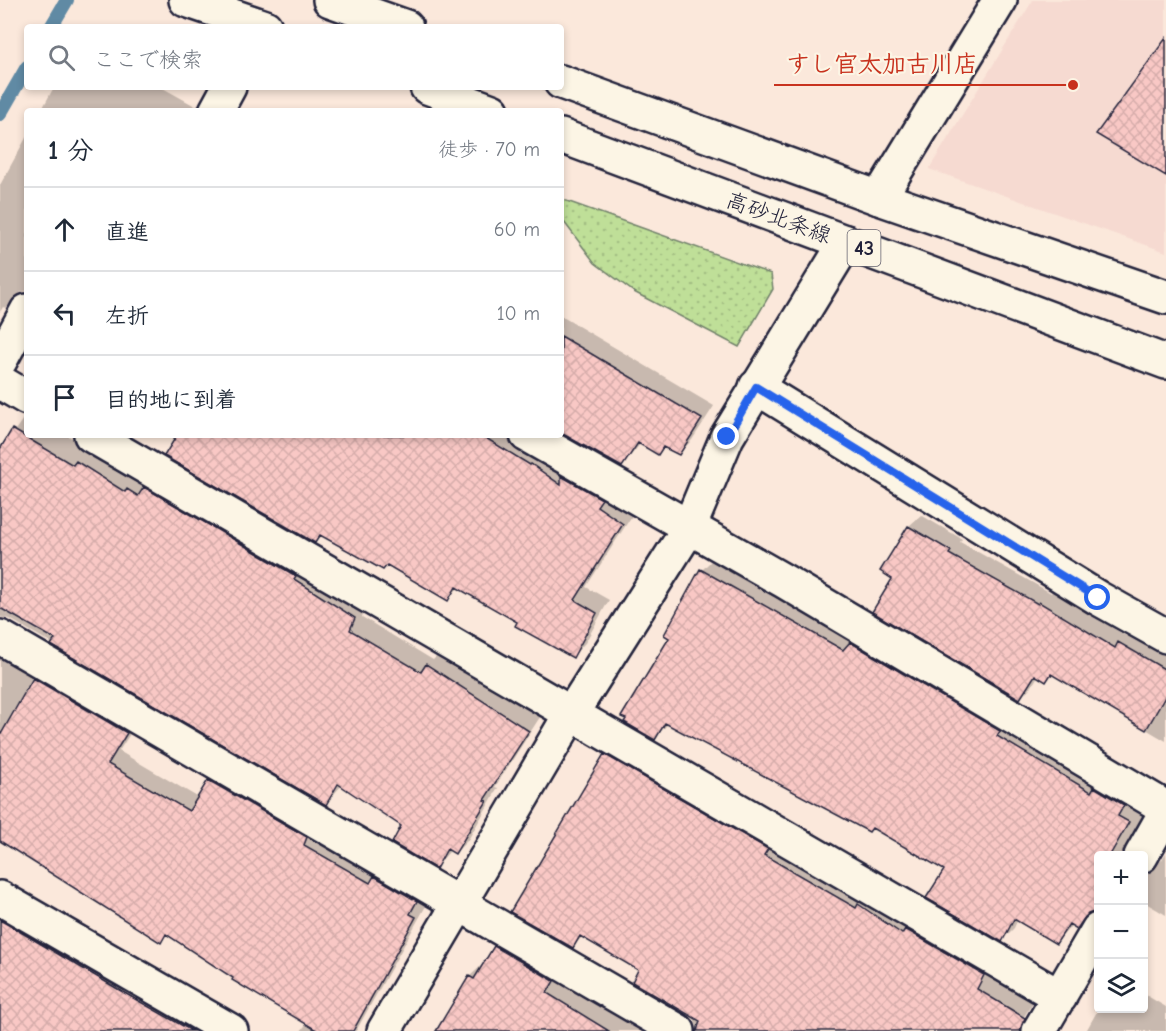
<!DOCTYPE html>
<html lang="ja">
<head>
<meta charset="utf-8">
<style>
	:root { --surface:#fff; --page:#f6f6f7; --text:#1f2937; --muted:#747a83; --line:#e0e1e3 }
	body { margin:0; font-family:"Comic Neue","Klee One",sans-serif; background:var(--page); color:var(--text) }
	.controls { position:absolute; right:18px; bottom:18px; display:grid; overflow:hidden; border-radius:6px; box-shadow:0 3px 9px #0003 }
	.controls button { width:54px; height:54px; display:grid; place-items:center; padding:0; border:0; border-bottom:2px solid var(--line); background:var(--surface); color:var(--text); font:30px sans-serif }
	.stop { position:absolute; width:18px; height:18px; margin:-14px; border:4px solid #2563eb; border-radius:50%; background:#fff }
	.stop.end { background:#2563eb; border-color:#fff; box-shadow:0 2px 6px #0008 }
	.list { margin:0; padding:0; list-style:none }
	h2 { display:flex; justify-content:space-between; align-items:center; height:78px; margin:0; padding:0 24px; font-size:26px }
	h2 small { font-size:20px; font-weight:400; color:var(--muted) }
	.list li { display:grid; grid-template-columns:39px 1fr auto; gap:18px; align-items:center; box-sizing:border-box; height:84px; padding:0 24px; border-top:2px solid var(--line) }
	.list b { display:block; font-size:22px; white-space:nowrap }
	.list em { font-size:20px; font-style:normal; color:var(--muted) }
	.icon { flex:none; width:33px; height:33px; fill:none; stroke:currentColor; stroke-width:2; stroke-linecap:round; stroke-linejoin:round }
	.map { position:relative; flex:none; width:1166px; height:1031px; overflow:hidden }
	.search { position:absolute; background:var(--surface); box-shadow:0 3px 9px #0003; left:24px; top:24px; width:540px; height:66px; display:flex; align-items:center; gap:15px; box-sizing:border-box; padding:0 21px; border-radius:6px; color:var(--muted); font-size:22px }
	.panel { position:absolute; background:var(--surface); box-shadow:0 3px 9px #0003; left:24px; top:108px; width:540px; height:330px; border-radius:6px }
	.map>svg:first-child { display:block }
	.built { fill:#f6dad1 }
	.grass { fill:url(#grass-dots); stroke:#70806a; stroke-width:1.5 }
	.shadow { fill:#0003 }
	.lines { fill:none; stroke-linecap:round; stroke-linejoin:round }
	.stream { stroke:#608aa4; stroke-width:14 }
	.building { fill:url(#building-cross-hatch); stroke:#22223b; stroke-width:1.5 }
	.street-casing { stroke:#22223b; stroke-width:38 }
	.secondary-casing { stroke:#22223b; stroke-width:38 }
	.primary-casing { stroke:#22223b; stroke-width:38 }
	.street { stroke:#fcf5e5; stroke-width:33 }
	.secondary { stroke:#fcf5e5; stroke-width:33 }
	.primary { stroke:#fcf5e5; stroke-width:33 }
	.route { stroke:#2563eb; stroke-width:8 }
	.labels { text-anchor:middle; stroke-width:4.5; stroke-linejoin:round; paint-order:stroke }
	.shield { fill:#fcf5e5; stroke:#63616e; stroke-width:1.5 }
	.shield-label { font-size:21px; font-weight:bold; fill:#22223b }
	.street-label { font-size:22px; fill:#22223b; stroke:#fcf5e5 }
	.leader { fill:none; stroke:#c8321e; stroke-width:2 }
	.callout-dot { fill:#c8321e; stroke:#fcf5e5; stroke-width:2 }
	.callout-label { font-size:24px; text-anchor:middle; font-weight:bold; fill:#c8321e; stroke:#fcf5e5; stroke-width:4.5; stroke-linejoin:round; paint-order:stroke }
</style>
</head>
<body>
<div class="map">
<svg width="1166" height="1031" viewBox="0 0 1166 1031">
	<defs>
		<pattern id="grass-dots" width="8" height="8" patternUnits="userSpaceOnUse" patternTransform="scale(1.5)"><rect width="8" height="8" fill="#bfdf98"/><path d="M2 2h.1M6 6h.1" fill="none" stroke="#a4bf84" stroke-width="1.8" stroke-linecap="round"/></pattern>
		<pattern id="building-cross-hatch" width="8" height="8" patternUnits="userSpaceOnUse" patternTransform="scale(1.5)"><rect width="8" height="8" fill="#f9c8c5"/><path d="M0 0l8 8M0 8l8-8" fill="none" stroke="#d5acaa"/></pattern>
	</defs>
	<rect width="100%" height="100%" fill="#fbe8db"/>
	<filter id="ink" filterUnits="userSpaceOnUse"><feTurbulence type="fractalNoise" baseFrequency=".0167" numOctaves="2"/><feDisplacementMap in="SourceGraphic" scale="12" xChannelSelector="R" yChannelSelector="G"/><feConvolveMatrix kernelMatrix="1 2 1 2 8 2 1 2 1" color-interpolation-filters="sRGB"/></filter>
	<g filter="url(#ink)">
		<path class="built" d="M1033,0h133v252l-237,-83z"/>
		<path class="grass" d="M561,199l210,75 2,15 -34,58 -105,-55 -39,-29 -34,-45z"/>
		<path class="shadow" d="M54,87h107l43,24h-163z
			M27,136v155l-6,1 -15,16 -3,-1 -3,5v-127z
			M561,316l153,90 -22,34 -13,13 -14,-7 -7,7 -17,-10 -19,23 -61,-35z
			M27,413v22h40l71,45 228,125 -4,12 71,43 7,-7 100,64 -45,70 3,1 -30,52 -13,13 -4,-3 -16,17 -32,-42 -61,-40 -16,18 -316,-184 -10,-2v-165z
			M172,435h354l109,76 -49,76 23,13 -24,43 -12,13 -54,-35 -60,-34 -11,12 -60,-35 -66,-29 -7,7z
			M921,515l41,24 -2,3 91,51 2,-2 73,45 5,-5 35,20v90l-113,-67 -7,6 -8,-4 -6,10 -12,12 -126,-120 -12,-7 27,-45z
			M714,558l440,245 -14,53h-42v40l-11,18 -15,11 -16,18 -38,-24 -4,9 -12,12 -56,-71 -73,-42 -205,-103 -14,14 17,-101 31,-67z
			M0,638l139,82 -20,31 80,47 10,-17 13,-13 207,120 -8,13 6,3 -71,127h-55l6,-8 -139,-89 -8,7 -160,-102z
			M618,743l378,218 -8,14 45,27 -18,29h-317l-3,-11 -55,-50 -57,-34 -10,10 33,-191z
			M1166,853v62l-22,-13v-43l11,4 6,-2z
			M0,899l222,132h-222z
			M508,934l51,46 57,35 12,-11 47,27h-240l7,-8 28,-47 13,-12 2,1 10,-18z
			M1144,994l22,13v24h-80l13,-23h45z"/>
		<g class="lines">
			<path class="stream" d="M51,27l16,-27
				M0,114l27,-47"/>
		</g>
		<path class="building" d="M1166,38v138l-70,-42z
			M561,336l141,83 -23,36 -16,-8 -5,8 -20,-12 -16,24 -61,-34z
			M12,429l61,36 3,-4 49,31 2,-3 11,7 6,-9 152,89 -2,3 61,39 -5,12 71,42 5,-8 103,67 -45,69 3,1 -32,53 -8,-5 -11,20 -44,-26 9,-17 -63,-42 -12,21 -275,-160 4,-6 -55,-31v-159z
			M177,435h304l49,30 1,-1 30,21v-9l41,23 -5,7 26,18 -48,76 22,13 -24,45 -58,-32 2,-4 -61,-35 -8,14 -61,-36 -4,5 -63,-35 -5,8 -151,-87z
			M908,526l43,25 -2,3 89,50 1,-2 76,46 3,-6 48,28v25l-20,35 -95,-56 -5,8 -11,-7 -15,24 -148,-87 20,-33 -12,-8z
			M700,569l143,81 7,-8 150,89 -3,5 94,56 3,-5 30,18 -6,11 11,6 -19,33h-12v56l-10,3 -11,15 -8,-5 -13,20 -42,-25 -12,23 -76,-44 18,-28 -72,-42 -3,4 -204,-109 -10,17 -31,-18 2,-3 -5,-2 48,-79 -5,-3z
			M33,678l94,55 -19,31 81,47 19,-31 99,57 -3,8 66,38 4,-7 43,25 -7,13 6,3 -63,114h-35l-86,-51 1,-2 -67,-44 -5,9 -161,-102v-105z
			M604,754l164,95 -4,6 92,53 2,-4 44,30 3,-5 79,46 -7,14 48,29 -5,13h-323l3,-10 -68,-39 6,-12 -58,-34 -7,12 -63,-36z
			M0,920l128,75 64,36h-192z
			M494,946l60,35 -7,12 62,38h-173l33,-55 5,3z"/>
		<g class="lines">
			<defs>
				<path id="street" d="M216,111l13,-24
					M879,198l121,-198
					M0,361l27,-50
					M0,382l27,16
					M91,435l969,562
					M527,435l257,146 382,227
					M689,528l38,-91 119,-195
					M0,637l678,394
					M1141,856l25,-44
					M0,898l231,133
					M1039,1031l59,-101"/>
				<path id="secondary" d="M756,387l342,211 68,38
					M384,1031l187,-317 118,-186"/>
				<path id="primary" d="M186,0l79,27
					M330,0l76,27
					M561,82l318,116 287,99
					M427,87l65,24
					M561,136l605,226"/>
			</defs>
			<use href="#street" class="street-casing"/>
			<use href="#secondary" class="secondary-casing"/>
			<use href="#primary" class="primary-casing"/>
			<use href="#street" class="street"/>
			<use href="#secondary" class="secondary"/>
			<use href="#primary" class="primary"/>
		</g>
	</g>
	<g class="lines" filter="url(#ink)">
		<path class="route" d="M727,437l29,-50 342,211"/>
	</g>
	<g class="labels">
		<rect class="shield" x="847.5" y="230" width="33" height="36" rx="4.5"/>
		<g class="shield-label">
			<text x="864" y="255">43</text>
		</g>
		<g class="street-label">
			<text transform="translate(779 217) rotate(20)" y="8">高砂北条線</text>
		</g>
	</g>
	<path class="leader" d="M1073 85L990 85H774"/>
	<circle class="callout-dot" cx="1073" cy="85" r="6"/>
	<g class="callout-label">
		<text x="882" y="72">すし官太加古川店</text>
	</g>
</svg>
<div class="controls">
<button>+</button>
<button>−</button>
<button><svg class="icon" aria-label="layers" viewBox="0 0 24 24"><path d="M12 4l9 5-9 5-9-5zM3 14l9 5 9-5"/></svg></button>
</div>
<div class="stop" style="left:1098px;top:598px"></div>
<div class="stop end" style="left:727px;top:437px"></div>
<div class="search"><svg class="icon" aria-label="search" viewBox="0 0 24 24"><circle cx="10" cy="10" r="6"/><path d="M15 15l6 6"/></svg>ここで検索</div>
<section class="panel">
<h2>1 分<small>徒歩 · 70 m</small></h2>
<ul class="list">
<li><svg class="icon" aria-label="ahead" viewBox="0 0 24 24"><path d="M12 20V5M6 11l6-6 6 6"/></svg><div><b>直進</b></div><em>60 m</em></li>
<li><svg class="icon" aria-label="left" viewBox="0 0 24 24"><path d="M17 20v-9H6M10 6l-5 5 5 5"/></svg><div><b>左折</b></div><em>10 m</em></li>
<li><svg class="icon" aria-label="arrive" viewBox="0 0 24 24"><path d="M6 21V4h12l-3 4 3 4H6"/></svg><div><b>目的地に到着</b></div></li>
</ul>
</section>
</div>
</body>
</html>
